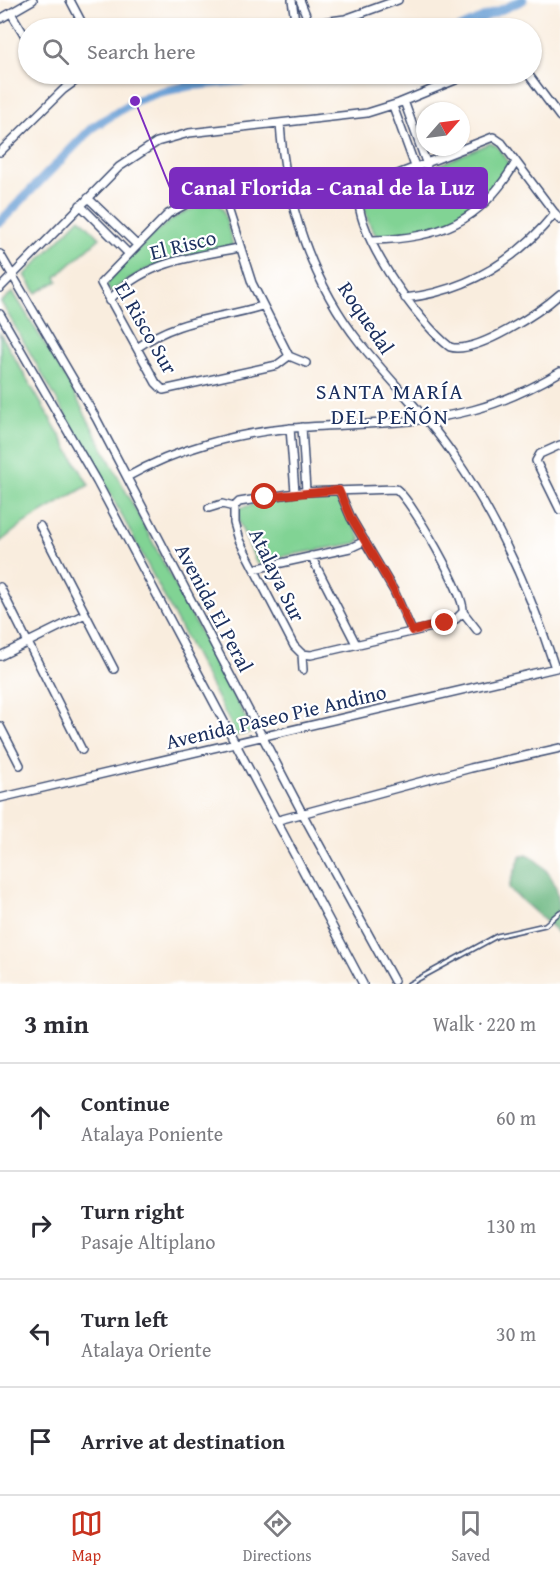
<!DOCTYPE html>
<html lang="en">
<head>
<meta charset="utf-8">
<style>
	:root { --surface:#fff; --page:#f2f2f3; --text:#2b2b33; --muted:#7c7c81; --line:#e1e1e2; --accent:#c8321e }
	body { margin:0; font-family:"Gentium Book Plus",serif; background:var(--page); color:var(--text) }
	.compass { position:absolute; left:416px; top:102px; width:54px; height:54px; border-radius:50%; background:var(--surface); box-shadow:0 2px 4px #0004; rotate:62deg }
	.stop { position:absolute; width:18px; height:18px; margin:-14px; border:4px solid #c8321e; border-radius:50%; background:#fff }
	.stop.end { background:#c8321e; border-color:#fff; box-shadow:0 2px 6px #0008 }
	.list { margin:0; padding:0; list-style:none }
	h2 { display:flex; justify-content:space-between; align-items:center; height:78px; margin:0; padding:0 24px; font-size:26px }
	h2 small { font-size:20px; font-weight:400; color:var(--muted) }
	.list li { display:grid; grid-template-columns:39px 1fr auto; gap:18px; align-items:center; box-sizing:border-box; height:108px; padding:0 24px; border-top:2px solid var(--line) }
	.list b { display:block; font-size:22px; white-space:nowrap }
	.list p { margin:0; font-size:20px; white-space:nowrap; color:var(--muted) }
	.list em { font-size:20px; font-style:normal; color:var(--muted) }
	.icon { flex:none; width:33px; height:33px; fill:none; stroke:currentColor; stroke-width:2; stroke-linecap:round; stroke-linejoin:round }
	.map { position:relative; flex:none; width:560px; height:984px; overflow:hidden }
	.search { position:absolute; background:var(--surface); box-shadow:0 2px 4px #0004; left:18px; right:18px; top:18px; height:66px; display:flex; align-items:center; gap:15px; box-sizing:border-box; padding:0 21px; border-radius:33px; color:var(--muted); font-size:22px }
	.sheet { height:510px; background:var(--surface) }
	nav { display:flex; justify-content:space-around; align-items:center; box-sizing:border-box; height:84px; border-top:2px solid var(--line); background:var(--surface); font-size:16px; color:var(--muted) }
	nav a { display:grid; justify-items:center; gap:3px }
	nav .on { color:var(--accent) }
	.map>svg:first-child { display:block }
	.green { fill:#81d394; stroke:#4e8179; stroke-width:1.5 }
	.forest { fill:#68b57e; stroke:#42726e; stroke-width:1.5 }
	.lines { fill:none; stroke-linecap:round; stroke-linejoin:round }
	.canal { stroke:#679ed4; stroke-width:9 }
	.service-casing { stroke:#3c4c71; stroke-width:6 }
	.minor-casing { stroke:#3c4c71; stroke-width:10 }
	.service { stroke:#fff; stroke-width:3 }
	.minor { stroke:#fff; stroke-width:7 }
	.route { stroke:#c8321e; stroke-width:8 }
	.labels { text-anchor:middle; stroke-width:4.5; stroke-linejoin:round; paint-order:stroke }
	.street-label { font-size:21px; fill:#1b2f5e; stroke:#fff }
	.neighbourhood-label { font-size:22px; letter-spacing:1.5px; fill:#1b2f5e; stroke:#fff }
	.leader { fill:none; stroke:#7b2cbf; stroke-width:2 }
	.callout-dot { fill:#7b2cbf; stroke:#fff; stroke-width:2 }
	.callout { fill:#7b2cbf; stroke:#7b2cbf; stroke-width:2 }
	.callout-label { font-size:22px; text-anchor:middle; font-weight:bold; fill:#fff }
</style>
</head>
<body>
<div class="map">
<svg width="560" height="984" viewBox="0 0 560 984">
	<rect width="100%" height="100%" fill="#fff"/>
	<filter id="ink" filterUnits="userSpaceOnUse"><feTurbulence type="fractalNoise" baseFrequency=".0167" numOctaves="2"/><feDisplacementMap in="SourceGraphic" scale="12" xChannelSelector="R" yChannelSelector="G"/><feConvolveMatrix kernelMatrix="1 2 1 2 8 2 1 2 1" color-interpolation-filters="sRGB"/></filter>
	<filter id="wash" filterUnits="userSpaceOnUse"><feTurbulence type="fractalNoise" baseFrequency=".008" numOctaves="4" result="noise"/><feDisplacementMap in="SourceGraphic" scale="24" xChannelSelector="R" yChannelSelector="G"/><feGaussianBlur stdDeviation="1.35" result="paint"/><feColorMatrix in="noise" values="0 0 0 0 0 0 0 0 0 0 0 0 0 0 0 0 0 1.4 0 .05"/><feComposite in="paint" operator="in"/></filter>
	<g filter="url(#wash)">
		<rect width="100%" height="100%" fill="#f9edde"/>
		<path class="green" d="M490,143l7,3 12,18c-25,52 -78,71 -132,72 -10,-11 -15,-32 -13,-46l61,-19z
			M209,204h9l5,5 10,36c-11,4 -22,4 -33,7 -37,8 -60,18 -90,40l-3,-8 1,-3c30,-30 57,-69 101,-77z
			M80,218l20,20 -44,39 2,4 -22,12 -11,-18z
			M13,292l54,88 186,352 -16,4 -126,-241 -110,-193z
			M0,333l89,152 -65,38 -24,19z
			M328,495l12,6 21,38 -4,4 -83,15v3l-17,3 -18,-42v-14l30,-7z"/>
		<path class="forest" d="M529,855c31,22 31,40 31,79l-51,-45c1,-12 9,-21 11,-33z"/>
		<g class="lines">
			<path class="canal" d="M460,28l63,-28
				M0,222l93,-95 42,-26 25,-9 29,-6 121,-12"/>
		</g>
	</g>
	<g filter="url(#ink)">
		<g class="lines">
			<defs>
				<path id="service" d="M409,984l88,-48 48,-11 15,-13"/>
				<path id="minor" d="M70,0l11,21
					M292,0l4,27
					M300,0l10,25
					M11,13l17,28
					M0,19l33,-19
					M280,28l65,-9 53,-19
					M528,74l32,43
					M404,101l23,64
					M393,106l23,63
					M280,123c5,78 31,158 80,220 31,39 68,74 96,116 44,64 75,135 99,209
					M0,152l63,-62 22,-16
					M339,183l22,3 32,-10 100,-39 9,6 58,77
					M361,186c-17,36 60,140 89,161 26,8 91,-36 110,-53
					M88,198l48,46
					M215,198l9,3 3,4 25,78 37,73 -12,9 -114,25 -7,-7 -55,-100 67,-69 20,-11z
					M80,205l48,48
					M372,240c67,-1 109,-18 144,-78
					M0,254l96,164 211,404 87,159
					M0,288l119,-121 38,-25 32,-9 178,-20 32,-10 71,-29
					M405,298c62,-7 111,-37 150,-85
					M109,301c33,-39 83,-44 130,-53
					M0,314l97,168 266,502
					M137,348c41,-30 79,-28 125,-42
					M289,356l17,7
					M302,427l4,64
					M290,428l5,64
					M560,445l-20,9 -4,7 24,49
					M127,477c49,-28 109,-44 165,-49 61,-5 121,-2 181,-18 30,-8 60,-22 87,-38
					M339,490l12,28 43,73 18,40
					M234,507v16l5,17 55,106 8,8
					M209,508l13,-4 12,3 5,-5 62,-10 95,-3c15,10 70,107 67,123
					M40,526l74,143
					M311,556l45,88
					M254,569l96,-21 15,-7
					M0,587l82,163
					M463,612l14,18
					M302,654l9,1 126,-29 19,-7 7,-7
					M302,654l1,16
					M0,656l85,-42
					M0,726l20,39
					M0,798l560,-131
					M275,821l196,-53 89,-20"/>
			</defs>
			<use href="#service" class="service-casing"/>
			<use href="#minor" class="minor-casing"/>
			<use href="#service" class="service"/>
			<use href="#minor" class="minor"/>
		</g>
	</g>
	<g class="lines" filter="url(#ink)">
		<path class="route" d="M265,497l74,-7 12,28 43,73 18,40 33,-8"/>
	</g>
	<g class="labels">
		<g class="street-label">
			<text transform="translate(183 245) rotate(-14)" y="7">El Risco</text>
			<text transform="translate(366 318) rotate(56)" y="7">Roquedal</text>
			<text transform="translate(146 328) rotate(60)" y="7">El Risco Sur</text>
			<text transform="translate(277 575) rotate(64)" y="7">Atalaya Sur</text>
			<text transform="translate(214 608) rotate(62)" y="7">Avenida El Peral</text>
			<text transform="translate(276 717) rotate(-13)" y="7">Avenida Paseo Pie Andino</text>
		</g>
		<g class="neighbourhood-label">
			<text x="390" y="399">SANTA MARÍA<tspan x="390" dy="25">DEL PEÑÓN</tspan></text>
		</g>
	</g>
	<path class="leader" d="M135 101L170 188"/>
	<circle class="callout-dot" cx="135" cy="101" r="6"/>
	<rect class="callout" x="170" y="168" width="317" height="40" rx="6"/>
	<g class="callout-label">
		<text x="328" y="195">Canal Florida - Canal de la Luz</text>
	</g>
</svg>
<svg class="compass" viewBox="-18 -18 36 36"><path d="M0-13l5 13h-10z" fill="#e53935"/><path d="M0 13l5-13h-10z" fill="#7c7c81"/></svg>
<div class="stop" style="left:265px;top:497px"></div>
<div class="stop end" style="left:445px;top:623px"></div>
<div class="search"><svg class="icon" aria-label="search" viewBox="0 0 24 24"><circle cx="10" cy="10" r="6"/><path d="M15 15l6 6"/></svg>Search here</div>
</div>
<section class="sheet">
<h2>3 min<small>Walk · 220 m</small></h2>
<ul class="list">
<li><svg class="icon" aria-label="ahead" viewBox="0 0 24 24"><path d="M12 20V5M6 11l6-6 6 6"/></svg><div><b>Continue</b><p>Atalaya Poniente</p></div><em>60 m</em></li>
<li><svg class="icon" aria-label="right" viewBox="0 0 24 24"><path d="M7 20v-9h11M14 6l5 5-5 5"/></svg><div><b>Turn right</b><p>Pasaje Altiplano</p></div><em>130 m</em></li>
<li><svg class="icon" aria-label="left" viewBox="0 0 24 24"><path d="M17 20v-9H6M10 6l-5 5 5 5"/></svg><div><b>Turn left</b><p>Atalaya Oriente</p></div><em>30 m</em></li>
<li><svg class="icon" aria-label="arrive" viewBox="0 0 24 24"><path d="M6 21V4h12l-3 4 3 4H6"/></svg><div><b>Arrive at destination</b></div></li>
</ul>
</section>
<nav>
<a class="on"><svg class="icon" aria-label="map" viewBox="0 0 24 24"><path d="M3 6l6-2 6 2 6-2v14l-6 2-6-2-6 2zM9 4v14M15 6v14"/></svg>Map</a>
<a><svg class="icon" aria-label="directions" viewBox="0 0 24 24"><path d="M12 3l9 9-9 9-9-9zM9 14v-3h6M13 9l2 2-2 2"/></svg>Directions</a>
<a><svg class="icon" aria-label="saved" viewBox="0 0 24 24"><path d="M7 4h10v16l-5-4-5 4z"/></svg>Saved</a>
</nav>
</body>
</html>
